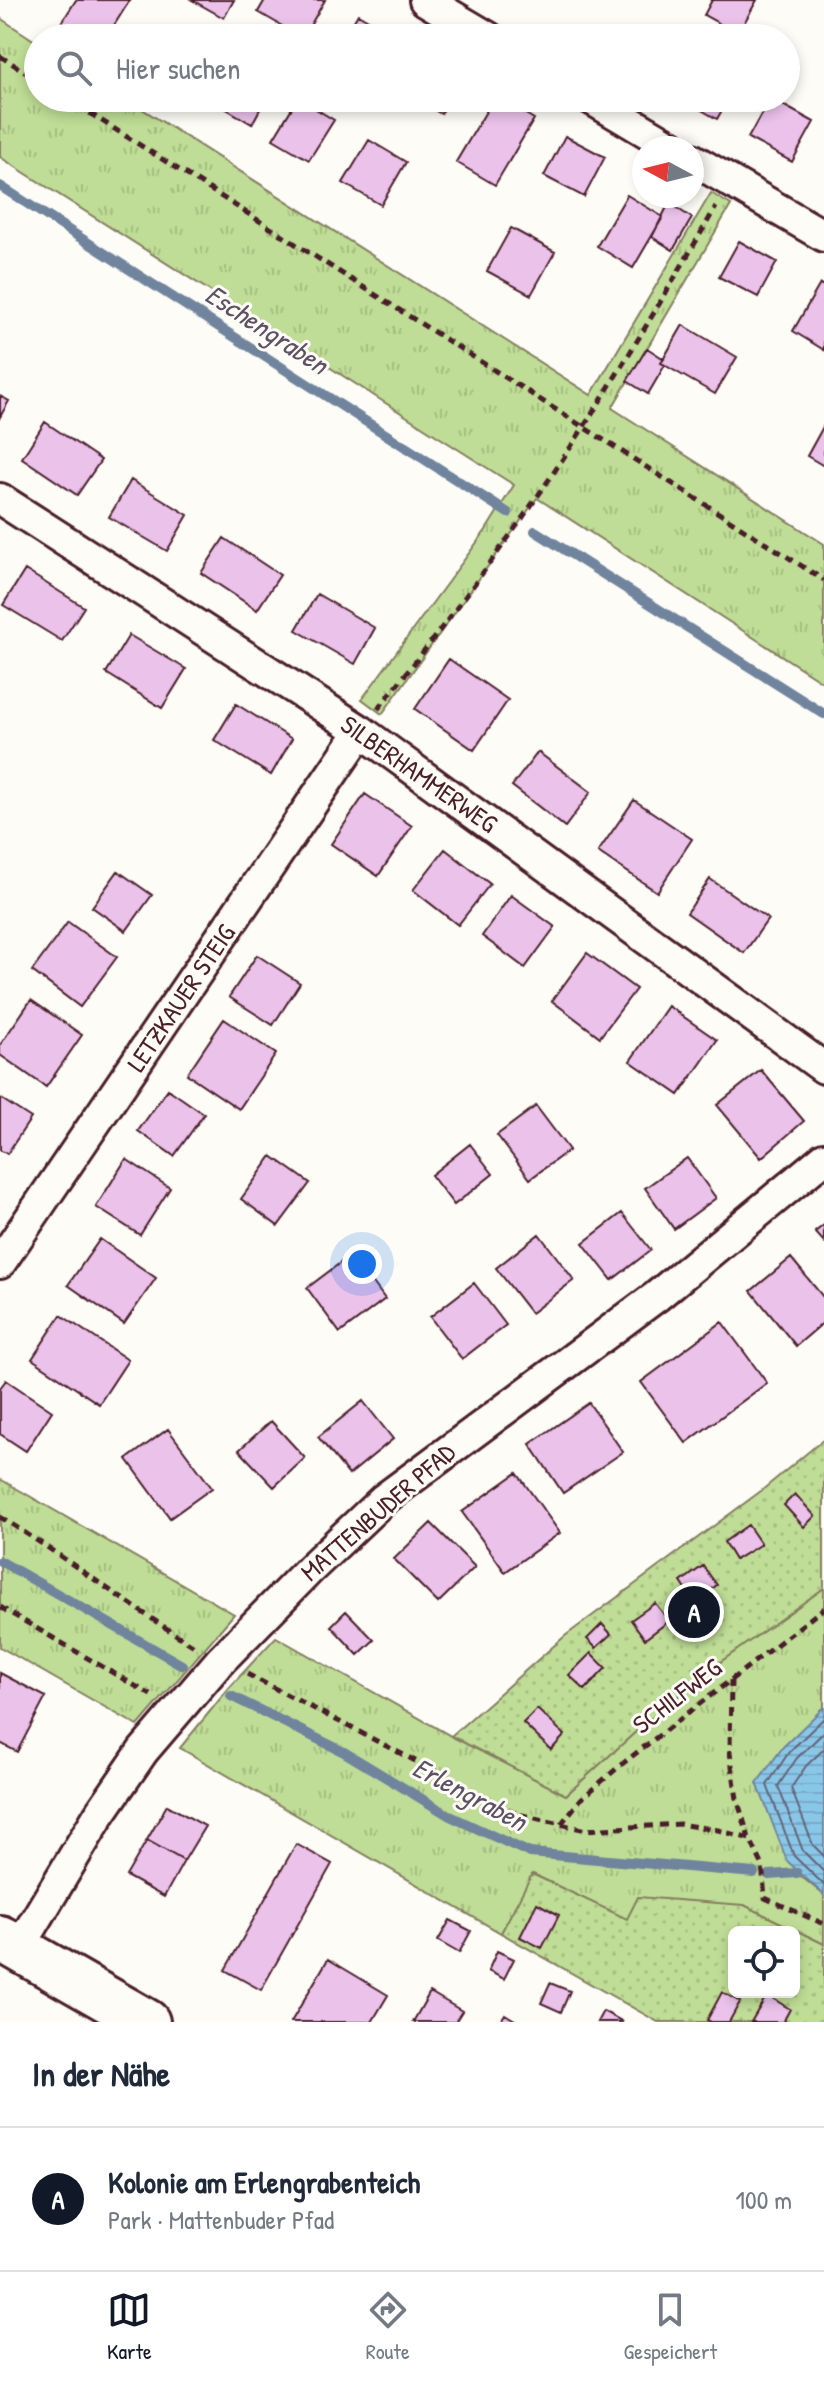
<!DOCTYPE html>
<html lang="de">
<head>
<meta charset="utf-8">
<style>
	:root { --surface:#fff; --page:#f2f2f3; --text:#1f2937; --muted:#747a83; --line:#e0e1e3; --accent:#111827 }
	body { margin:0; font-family:"Patrick Hand",sans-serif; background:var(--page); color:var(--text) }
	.controls { position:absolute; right:24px; bottom:24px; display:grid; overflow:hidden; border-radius:12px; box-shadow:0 4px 12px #0003 }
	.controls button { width:72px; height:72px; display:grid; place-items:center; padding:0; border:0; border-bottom:2px solid var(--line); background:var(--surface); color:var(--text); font:40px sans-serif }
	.compass { position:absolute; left:632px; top:136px; width:72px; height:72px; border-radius:50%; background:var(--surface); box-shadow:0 4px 12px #0003; rotate:277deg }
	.you { position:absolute; left:362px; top:1264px; width:28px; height:28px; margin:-20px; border:6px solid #fff; border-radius:50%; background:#1a73e8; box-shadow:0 0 0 12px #1a73e833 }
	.badge { display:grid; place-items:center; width:52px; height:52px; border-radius:50%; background:var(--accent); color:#fff; font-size:26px; font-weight:700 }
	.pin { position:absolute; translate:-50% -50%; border:4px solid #fff; box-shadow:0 2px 8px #0006 }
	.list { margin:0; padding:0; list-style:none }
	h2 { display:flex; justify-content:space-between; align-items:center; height:104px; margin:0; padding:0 32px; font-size:34px }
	h2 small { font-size:26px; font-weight:400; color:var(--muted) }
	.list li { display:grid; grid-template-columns:52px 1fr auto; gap:24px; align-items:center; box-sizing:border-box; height:144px; padding:0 32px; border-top:2px solid var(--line) }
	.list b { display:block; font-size:30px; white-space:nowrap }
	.list p { margin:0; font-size:26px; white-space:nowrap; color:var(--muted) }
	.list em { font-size:26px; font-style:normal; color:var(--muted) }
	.icon { flex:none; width:44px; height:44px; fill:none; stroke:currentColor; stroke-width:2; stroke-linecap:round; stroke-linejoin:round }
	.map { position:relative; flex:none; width:824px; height:2022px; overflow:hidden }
	.search { position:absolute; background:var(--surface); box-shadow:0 4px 12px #0003; left:24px; right:24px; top:24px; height:88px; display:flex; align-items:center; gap:20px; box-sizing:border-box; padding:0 28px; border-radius:44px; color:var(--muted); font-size:30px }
	.sheet { height:248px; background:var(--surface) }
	nav { display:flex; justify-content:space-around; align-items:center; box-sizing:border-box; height:112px; border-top:2px solid var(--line); background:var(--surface); font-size:22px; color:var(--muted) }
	nav a { display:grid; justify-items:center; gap:4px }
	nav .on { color:var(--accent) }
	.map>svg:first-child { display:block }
	.park { fill:url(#park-tufts); stroke:#847e60; stroke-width:2 }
	.garden { fill:url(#garden-dots); stroke:#847e60; stroke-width:2; fill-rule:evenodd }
	.water { fill:url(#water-rules); stroke:#70849d; stroke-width:2 }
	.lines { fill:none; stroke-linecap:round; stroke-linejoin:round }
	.shore { stroke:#636277; stroke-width:2 }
	.stream { stroke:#70849d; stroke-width:10 }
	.building { fill:#eac2ea; stroke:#4a1f2b; stroke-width:2 }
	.minor-casing { stroke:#4a1f2b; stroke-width:36 }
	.secondary-casing { stroke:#4a1f2b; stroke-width:50 }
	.path { stroke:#4a1f2b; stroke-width:5; stroke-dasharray:8 6; stroke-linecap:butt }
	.minor { stroke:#fdfcf7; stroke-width:30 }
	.secondary { stroke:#fdfcf7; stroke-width:44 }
	.labels { text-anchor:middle; stroke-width:6; stroke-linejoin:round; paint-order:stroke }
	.street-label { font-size:26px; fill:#4a1f2b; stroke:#fdfcf7 }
	.water-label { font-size:28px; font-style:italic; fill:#5d5164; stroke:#fdfcf7 }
</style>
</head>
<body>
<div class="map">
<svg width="824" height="2022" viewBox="0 0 824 2022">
	<defs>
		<pattern id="park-tufts" width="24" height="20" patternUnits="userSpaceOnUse" patternTransform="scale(2)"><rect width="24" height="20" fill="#bfdd96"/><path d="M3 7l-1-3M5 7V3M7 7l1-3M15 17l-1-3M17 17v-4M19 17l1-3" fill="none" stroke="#a6bd81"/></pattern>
		<pattern id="garden-dots" width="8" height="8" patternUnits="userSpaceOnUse" patternTransform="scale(2)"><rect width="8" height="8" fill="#bfdd96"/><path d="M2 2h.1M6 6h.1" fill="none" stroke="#a6bd81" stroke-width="1.8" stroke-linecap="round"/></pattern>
		<pattern id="water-rules" width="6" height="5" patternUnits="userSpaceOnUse" patternTransform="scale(2)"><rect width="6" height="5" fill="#89c7e9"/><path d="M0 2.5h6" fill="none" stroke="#78aac8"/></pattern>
	</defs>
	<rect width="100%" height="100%" fill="#fdfcf7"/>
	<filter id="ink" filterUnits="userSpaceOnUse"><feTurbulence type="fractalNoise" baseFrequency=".0125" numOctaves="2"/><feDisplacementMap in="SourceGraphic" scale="16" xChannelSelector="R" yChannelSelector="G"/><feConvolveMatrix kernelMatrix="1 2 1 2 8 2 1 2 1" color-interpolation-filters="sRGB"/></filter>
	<g filter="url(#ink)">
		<path class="park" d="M0,18l38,25v55h87l466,297 120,-202 20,12 -119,203 212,136v139l-287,-185 -155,216 -20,-15 124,-169 28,-45 -514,-328z
			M0,1479l234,135 -96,112 -138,-79z
			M824,1588v119l-4,3 -23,163 27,22v49l-80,-39 -117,15 -94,-46 -32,59 -321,-185 49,-60 47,-51 175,99 115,59 75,-68 75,-62z"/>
		<path class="garden" d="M824,1439v149l-108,77 -75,62 -75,68 -115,-59 114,-100 196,-145z
			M532,1874l95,45 11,-22 106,8 80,39v78h-166l-157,-89zM734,1932h60v60h-60z"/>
		<path class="water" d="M824,1707v188l-37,-34 -30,-78 26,-36z"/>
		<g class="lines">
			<path class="shore" d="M824,1718l-35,34 -22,33 27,71 30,29
				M824,1732l-27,26 -19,28 25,65 21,21
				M824,1749l-18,17 -15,22 22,57 11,11"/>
			<path class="stream" d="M0,186l508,327
				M535,531l289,183
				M0,1561l182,104
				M231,1696l113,56 106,64 80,37 224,20
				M769,1875l28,-2"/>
		</g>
		<path class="building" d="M76,0h54l-24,38h-36l-13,-8z
			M192,0h42l-10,18z
			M265,0h60l-22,38 -45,-26z
			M712,0h45l-19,34 -34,-19z
			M358,14l36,21 -2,3h-48z
			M208,98h58l-14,26z
			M298,98l36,22 -25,40 -36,-21z
			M414,98h37l-10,16z
			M494,98h5l35,21 -39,66 -39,-23z
			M681,98h48l-12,21z
			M770,98l44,24 -22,40 -44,-24z
			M565,136l40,21 -21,40 -40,-21z
			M369,140l37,22 -25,43 -38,-22z
			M627,195l36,22 -30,51 -36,-22z
			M669,203l23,15 -19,32 -21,-13z
			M511,228l44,24 -24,43 -44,-24z
			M739,241l38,21 -19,35 -39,-20z
			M820,284l4,2v64l-31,-19z
			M683,325l54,32 -22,37 -54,-31z
			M647,348l17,11 -3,4 4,2 -17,29 -21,-13z
			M0,396l9,5 -9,16z
			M45,422l56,38 -24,35 -55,-37z
			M824,425v41l-17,-10z
			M131,480l57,35 -21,36 -58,-34z
			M224,538l56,37 -23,35 -56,-37z
			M25,570l59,37 -22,34 -59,-36z
			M317,594l58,34 -20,36 -59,-34z
			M129,635l57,34 -24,39 -56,-35z
			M449,659l59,41 -34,50 -59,-41z
			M236,704l56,35 -21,36 -57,-35z
			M538,752l53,40 -26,35 -53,-41z
			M365,794l47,32 -34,50 -47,-32z
			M634,800l58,39 -35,53 -59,-40z
			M445,849l45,35 -32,41 -45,-35z
			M118,871l34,24 -26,36 -34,-24z
			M710,879l58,40 -24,34 -57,-40z
			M511,895l44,32 -30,41 -43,-32z
			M68,922l49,35 -37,50 -48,-36z
			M587,953l49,36 -36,48 -48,-36z
			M257,955l43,28 -27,42 -44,-28z
			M31,1000l51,35 -36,52 -46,-32v-10z
			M668,1006l49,34 -38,55 -49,-34z
			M224,1019l52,35 -37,55 -52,-35z
			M761,1070l43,51 -43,37 -44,-53z
			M168,1089l36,25 -30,42 -36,-25z
			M0,1098l31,20 -24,36 -7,-4z
			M536,1106l33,44 -39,29 -33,-44z
			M470,1144l23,30 -39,31 -23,-30z
			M272,1156l38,27 -32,43 -37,-27z
			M687,1158l29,40 -42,31 -29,-41z
			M126,1159l44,29 -30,47 -44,-28z
			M622,1213l29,37 -39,30 -29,-37z
			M824,1225v17l-9,-10z
			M539,1234l35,46 -43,33 -35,-45z
			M100,1239l56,39 -32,46 -56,-39z
			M352,1254l33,45 -45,34 -33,-45z
			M791,1258l33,40v24l-28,24 -45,-55z
			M474,1283l32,42 -44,34 -32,-42z
			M61,1315l67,45 -29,44 -67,-45z
			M722,1322l45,61 -81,60 -45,-61z
			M6,1380l46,31 -26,40 -26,-17v-46z
			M363,1401l30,38 -44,36 -31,-38z
			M589,1403l34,49 -60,41 -33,-49z
			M271,1421l34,37 -31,29 -35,-37z
			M168,1429l44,59 -42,30 -43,-59z
			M517,1473l43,60 -55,39 -43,-60z
			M795,1494l20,22 -11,11 -20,-22z
			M431,1523l44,44 -37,36 -44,-44z
			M748,1525l13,19 -26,16 -11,-18z
			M703,1566l14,19 -23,16 -13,-19z
			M655,1603l14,18 -24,18 -14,-19z
			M346,1611l28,29 -16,15 -27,-29z
			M602,1624l9,10 -15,14 -9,-9z
			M591,1653l15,15 -21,22 -16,-15z
			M0,1673l46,24 -29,55 -17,-9z
			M537,1709l28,26 -14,15 -28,-27z
			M167,1805l38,21 -21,35 -37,-21z
			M147,1840l37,21 -20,36 -38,-21z
			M296,1844l36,20 -71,126 -36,-20z
			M537,1903l22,12 -17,33 -22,-11z
			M450,1920l21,11 -12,22 -21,-12z
			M497,1951l17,8 -10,20 -16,-8z
			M328,1959l60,36 -16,27h-81z
			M550,1983l20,8 -9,21 -20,-9z
			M430,1992l32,19 -7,11h-42z
			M722,1992l18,10 -11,20h-18l-4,-2z
			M767,1995l23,14 -7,13h-32z
			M603,2011l20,11h-26z
			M505,2014l13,8h-18z"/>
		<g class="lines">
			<defs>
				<path id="minor" d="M425,0l64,38
					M590,98l84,50
					M692,159l132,77
					M0,499l361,232 463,337
					M0,1263l361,-532
					M19,1948l80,-133 44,-64 77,-90 90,-92 74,-70 273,-203 167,-138"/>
				<path id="secondary" d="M0,1938l147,84"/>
			</defs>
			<use href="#minor" class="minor-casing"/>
			<use href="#secondary" class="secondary-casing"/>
			<path class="path" d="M0,56l38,24
				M66,98l758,482
				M378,709c52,-65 102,-131 150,-199 68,-97 128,-200 188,-303
				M0,1517c67,41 129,89 196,130
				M0,1607l151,88
				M247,1674l271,140 68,16 93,-6 39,6 32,9 12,25 3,34 59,26
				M731,1680l-1,72 7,47 12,39
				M561,1824l20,-25 41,-35 202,-156"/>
			<use href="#minor" class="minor"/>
			<use href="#secondary" class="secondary"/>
		</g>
	</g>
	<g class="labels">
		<g class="street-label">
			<text transform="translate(419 774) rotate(35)" y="9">SILBERHAMMERWEG</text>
			<text transform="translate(181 998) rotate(-56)" y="9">LETZKAUER STEIG</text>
			<text transform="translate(378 1512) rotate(-41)" y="9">MATTENBUDER PFAD</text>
			<text transform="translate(677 1696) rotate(-38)" y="9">SCHILFWEG</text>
		</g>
		<g class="water-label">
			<text transform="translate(267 329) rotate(33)" y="10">Eschengraben</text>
			<text transform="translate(470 1794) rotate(28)" y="10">Erlengraben</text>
		</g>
	</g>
</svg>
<div class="controls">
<button><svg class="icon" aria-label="locate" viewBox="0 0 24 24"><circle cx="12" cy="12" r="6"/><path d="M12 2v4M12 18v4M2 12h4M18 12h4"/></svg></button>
</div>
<svg class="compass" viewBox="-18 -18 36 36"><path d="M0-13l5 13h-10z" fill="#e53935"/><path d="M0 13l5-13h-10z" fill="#747a83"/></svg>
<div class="you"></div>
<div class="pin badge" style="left:694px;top:1612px">A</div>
<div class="search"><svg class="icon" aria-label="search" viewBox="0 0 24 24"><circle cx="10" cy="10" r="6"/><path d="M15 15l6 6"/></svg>Hier suchen</div>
</div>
<section class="sheet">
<h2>In der Nähe<small></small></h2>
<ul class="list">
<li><span class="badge">A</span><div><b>Kolonie am Erlengrabenteich</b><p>Park · Mattenbuder Pfad</p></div><em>100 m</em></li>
</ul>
</section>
<nav>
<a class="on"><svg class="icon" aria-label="map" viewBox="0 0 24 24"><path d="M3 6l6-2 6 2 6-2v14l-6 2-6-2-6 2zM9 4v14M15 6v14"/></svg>Karte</a>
<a><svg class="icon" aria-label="directions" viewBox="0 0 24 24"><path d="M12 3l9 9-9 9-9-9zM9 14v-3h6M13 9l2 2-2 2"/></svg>Route</a>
<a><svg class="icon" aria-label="saved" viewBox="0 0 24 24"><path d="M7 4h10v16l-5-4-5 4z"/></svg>Gespeichert</a>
</nav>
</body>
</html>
